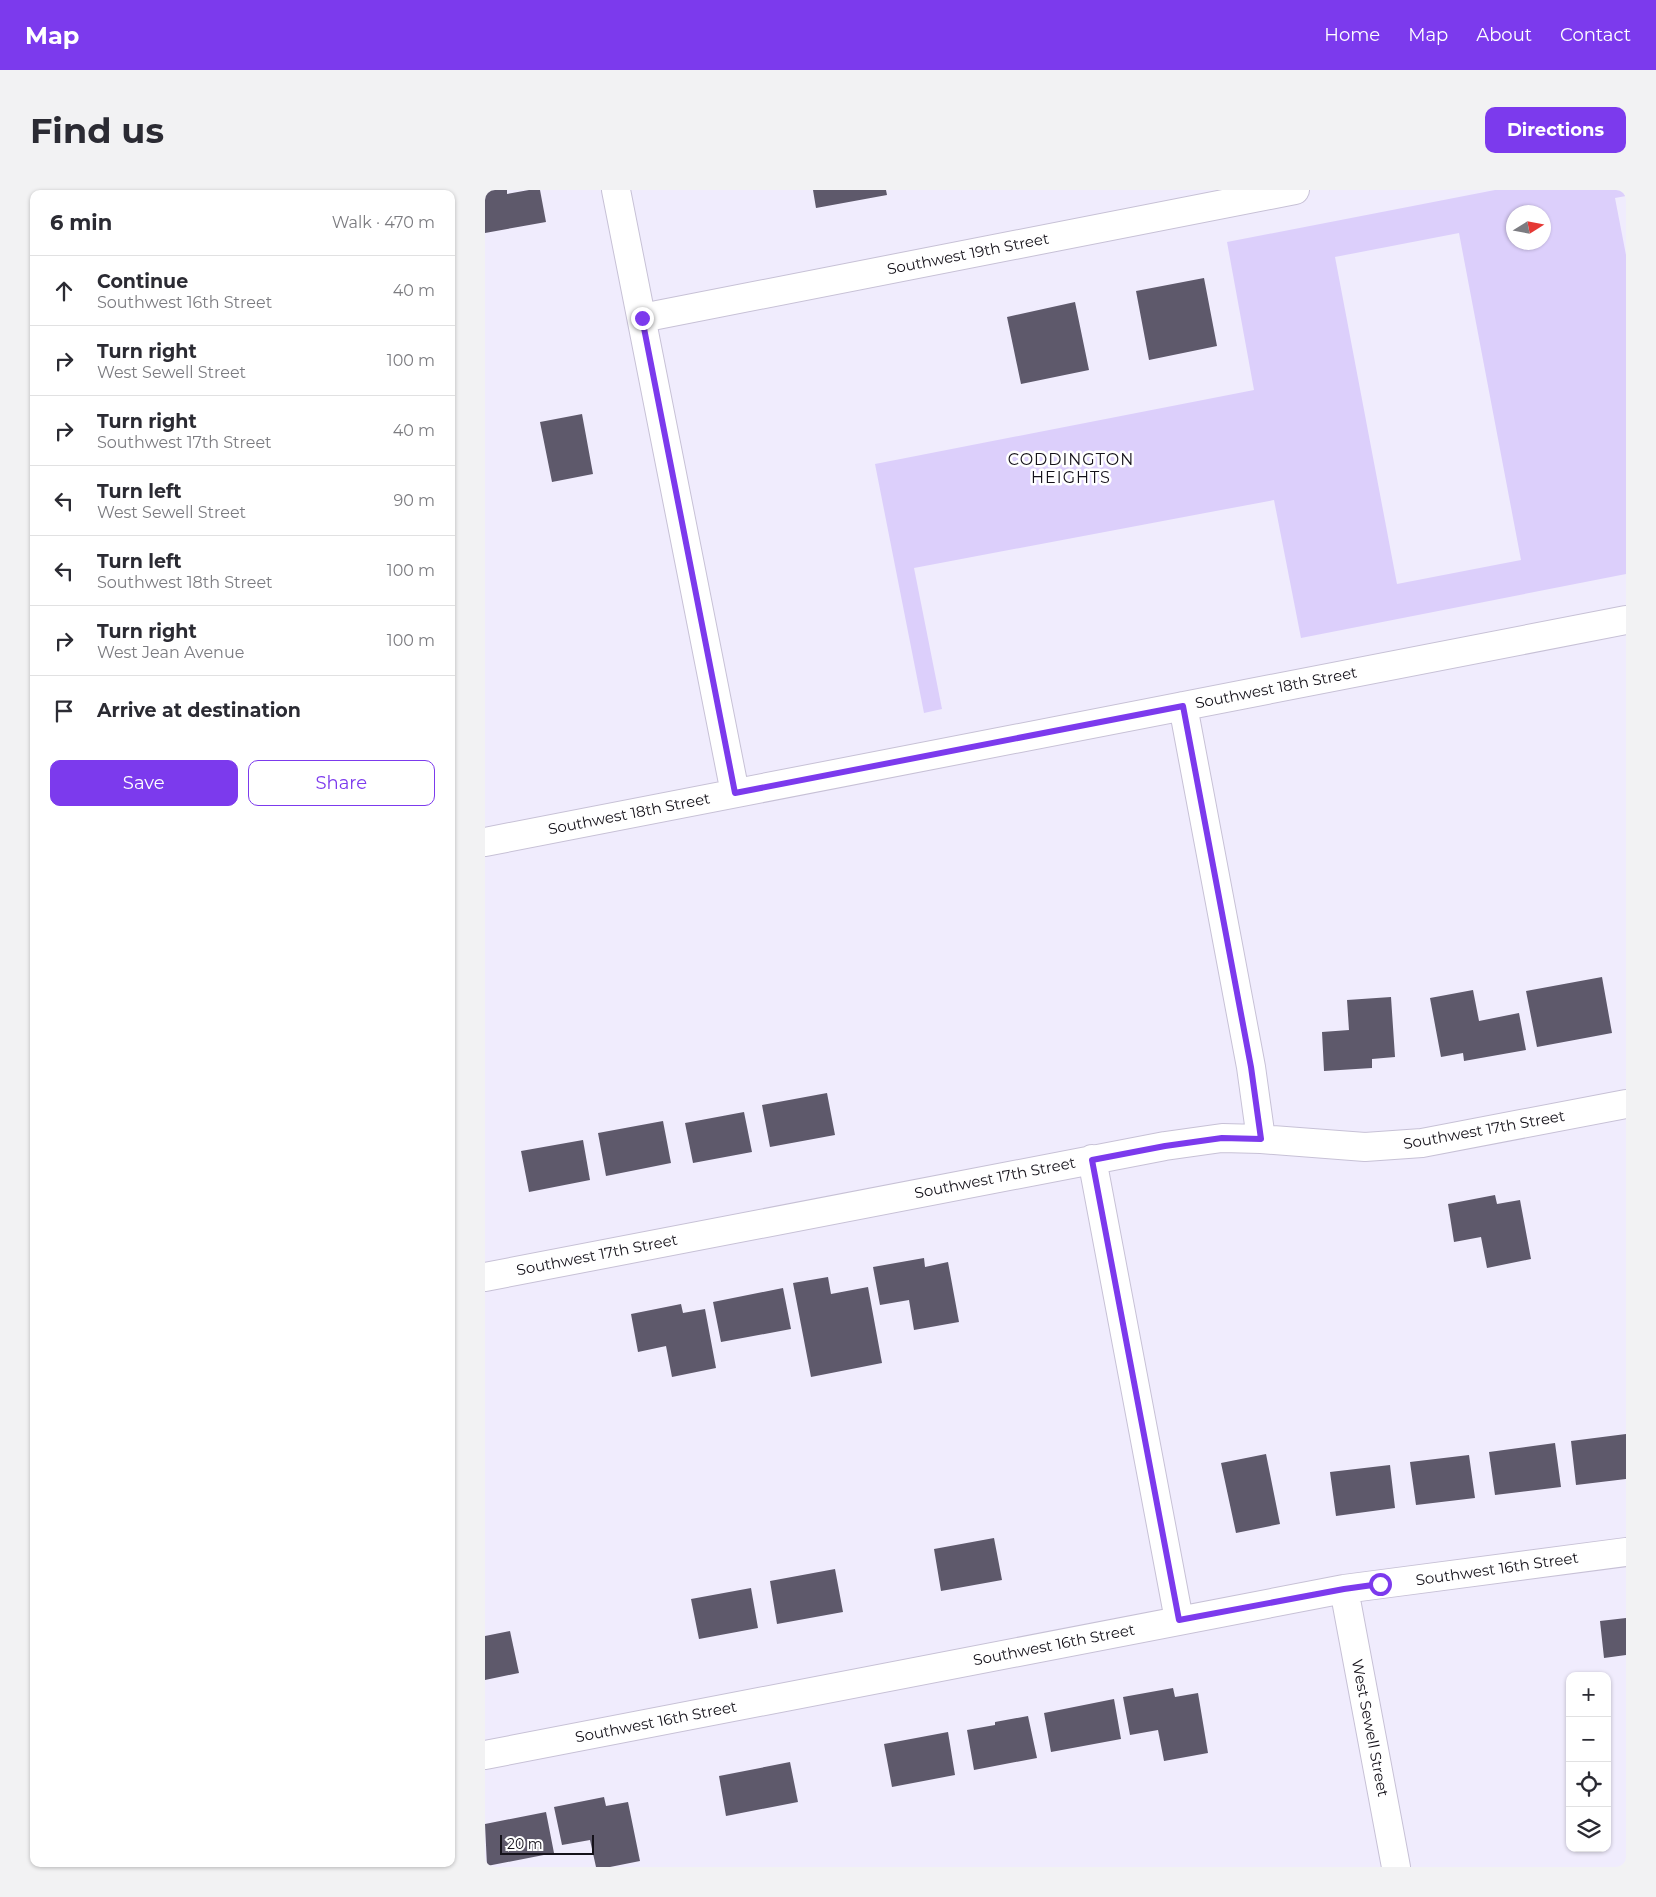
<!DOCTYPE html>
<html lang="en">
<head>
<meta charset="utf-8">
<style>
	:root { --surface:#fff; --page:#f2f2f3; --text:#2b2b33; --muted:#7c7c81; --line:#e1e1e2; --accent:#7c3aed }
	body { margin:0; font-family:Montserrat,sans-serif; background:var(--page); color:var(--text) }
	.controls { position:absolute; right:15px; bottom:15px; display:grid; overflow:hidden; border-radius:10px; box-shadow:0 1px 4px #0004 }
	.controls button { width:45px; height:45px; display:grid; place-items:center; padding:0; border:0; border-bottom:1px solid var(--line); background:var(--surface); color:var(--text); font:25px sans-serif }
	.compass { position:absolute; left:1021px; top:15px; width:45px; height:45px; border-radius:50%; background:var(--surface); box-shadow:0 1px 4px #0004; rotate:79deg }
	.scale { position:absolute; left:15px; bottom:12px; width:94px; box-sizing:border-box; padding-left:5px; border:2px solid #15121a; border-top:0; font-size:14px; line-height:18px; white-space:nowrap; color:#15121a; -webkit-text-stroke:4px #fff; paint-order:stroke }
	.stop { position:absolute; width:15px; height:15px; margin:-11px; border:4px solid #7c3aed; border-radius:50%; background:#fff }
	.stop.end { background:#7c3aed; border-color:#fff; box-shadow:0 1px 5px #0008 }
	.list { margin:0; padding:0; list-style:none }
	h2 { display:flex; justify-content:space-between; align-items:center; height:65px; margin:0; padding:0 20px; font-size:21px }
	h2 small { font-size:16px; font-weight:400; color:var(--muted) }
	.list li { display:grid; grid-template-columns:32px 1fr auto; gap:15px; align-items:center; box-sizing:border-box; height:70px; padding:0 20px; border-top:1px solid var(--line) }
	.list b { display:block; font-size:19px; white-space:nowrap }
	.list p { margin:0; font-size:16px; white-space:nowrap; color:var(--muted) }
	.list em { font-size:16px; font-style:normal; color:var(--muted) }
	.actions { display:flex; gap:10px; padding:15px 20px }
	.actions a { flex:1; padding:11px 0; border:1px solid var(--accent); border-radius:10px; text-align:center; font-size:18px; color:var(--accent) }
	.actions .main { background:var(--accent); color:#fff }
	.icon { flex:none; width:28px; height:28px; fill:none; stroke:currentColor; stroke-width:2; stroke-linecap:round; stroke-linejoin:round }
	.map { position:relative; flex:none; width:1141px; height:1677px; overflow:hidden; border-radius:10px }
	header { display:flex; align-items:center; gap:30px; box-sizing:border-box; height:70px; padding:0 25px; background:var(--accent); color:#fff }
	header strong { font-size:24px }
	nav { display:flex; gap:28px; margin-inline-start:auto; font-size:18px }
	.intro { display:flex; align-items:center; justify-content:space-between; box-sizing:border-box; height:120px; padding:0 30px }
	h1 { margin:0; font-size:35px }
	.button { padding:12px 22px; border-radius:10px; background:var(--accent); color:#fff; font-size:18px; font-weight:700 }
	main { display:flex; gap:30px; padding:0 30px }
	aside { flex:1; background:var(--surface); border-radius:10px; box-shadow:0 1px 4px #0004 }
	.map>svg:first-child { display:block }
	.green { fill:#dccffb; fill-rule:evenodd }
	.building { fill:#5e596b }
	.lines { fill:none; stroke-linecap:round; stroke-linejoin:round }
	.street-casing { stroke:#c7c1d6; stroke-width:30 }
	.street { stroke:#fff; stroke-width:28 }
	.route { stroke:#7c3aed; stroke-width:6 }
	.labels { text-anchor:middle; stroke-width:5; stroke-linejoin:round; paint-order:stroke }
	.street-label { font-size:15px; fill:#15121a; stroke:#fff }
	.neighbourhood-label { font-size:16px; letter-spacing:1px; fill:#15121a; stroke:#fff }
</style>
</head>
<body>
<header>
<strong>Map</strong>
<nav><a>Home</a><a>Map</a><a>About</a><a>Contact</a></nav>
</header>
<div class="intro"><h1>Find us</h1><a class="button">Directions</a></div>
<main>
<aside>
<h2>6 min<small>Walk · 470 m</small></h2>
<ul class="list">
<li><svg class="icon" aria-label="ahead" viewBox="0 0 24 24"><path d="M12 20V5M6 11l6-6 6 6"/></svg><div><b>Continue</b><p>Southwest 16th Street</p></div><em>40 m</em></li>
<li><svg class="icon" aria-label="right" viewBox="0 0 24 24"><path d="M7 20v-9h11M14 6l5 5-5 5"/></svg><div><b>Turn right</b><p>West Sewell Street</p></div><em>100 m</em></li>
<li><svg class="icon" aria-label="right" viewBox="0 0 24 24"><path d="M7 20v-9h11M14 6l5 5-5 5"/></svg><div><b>Turn right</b><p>Southwest 17th Street</p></div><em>40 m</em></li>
<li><svg class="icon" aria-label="left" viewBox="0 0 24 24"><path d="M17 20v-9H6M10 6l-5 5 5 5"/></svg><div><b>Turn left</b><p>West Sewell Street</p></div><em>90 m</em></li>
<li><svg class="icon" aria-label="left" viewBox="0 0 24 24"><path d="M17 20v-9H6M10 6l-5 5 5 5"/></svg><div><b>Turn left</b><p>Southwest 18th Street</p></div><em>100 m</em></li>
<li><svg class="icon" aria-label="right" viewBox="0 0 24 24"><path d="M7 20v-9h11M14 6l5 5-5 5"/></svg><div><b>Turn right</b><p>West Jean Avenue</p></div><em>100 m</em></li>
<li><svg class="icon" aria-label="arrive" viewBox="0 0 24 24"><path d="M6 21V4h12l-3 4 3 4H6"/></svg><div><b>Arrive at destination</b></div></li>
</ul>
<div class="actions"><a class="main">Save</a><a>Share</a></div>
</aside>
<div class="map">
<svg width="1141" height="1677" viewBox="0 0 1141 1677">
	<rect width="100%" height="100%" fill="#f0ecfd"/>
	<path class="green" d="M1010,0h131v6l-11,2 11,57v319l-325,64 -27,-138 -360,68 28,141 -18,4 -49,-249 379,-74 -27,-148zM1028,22h30v30h-30zM974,43l62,327 -124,24 -62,-327z"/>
	<path class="building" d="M0,0h22v4l22,-4h11l6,32 -61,11z
		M328,0h73l1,5 -71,13z
		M719,88l13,68 -68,14 -13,-69z
		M590,112l14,68 -68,14 -14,-67z
		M97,224l11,60 -41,8 -12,-60z
		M1117,787l10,56 -75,14 -11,-56z
		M988,800l6,31 40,-8 7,37 -62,11 -1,-8 -22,4 -11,-59z
		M906,807l4,60 -23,2v9l-48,3 -2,-39 27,-2 -2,-30z
		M342,903l8,42 -65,12 -8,-42z
		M259,922l8,40 -59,11 -8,-40z
		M178,931l8,42 -65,13 -8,-43z
		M98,950l7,40 -61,12 -8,-41z
		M1010,1005l2,9 23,-4 11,59 -44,9 -6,-31 -27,5 -6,-38z
		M439,1068l1,9 23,-5 11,60 -45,8 -5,-30 -29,5 -7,-38z
		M343,1087l3,17 37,-7 14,76 -71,14 -18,-94z
		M298,1098l8,41 -70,13 -8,-40z
		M196,1114l2,9 22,-4 11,59 -44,9 -6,-31 -28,6 -7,-38z
		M1141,1244v45l-50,6 -5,-44z
		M1070,1253l6,44 -66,8 -6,-43z
		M781,1264l14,70 -44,9 -15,-70z
		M984,1265l6,43 -59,7 -6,-43z
		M905,1275l5,43 -59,8 -6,-44z
		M509,1348l8,42 -61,11 -7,-42z
		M350,1379l8,43 -66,12 -7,-43z
		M266,1398l7,40 -59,11 -8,-40z
		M1141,1428v37l-22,3 -4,-37z
		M25,1441l9,42 -34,7v-44z
		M688,1498l2,9 23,-4 10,60 -44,8 -6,-31 -28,5 -7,-38z
		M629,1509l7,40 -70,13 -7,-39z
		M543,1526l9,42 -63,12 -7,-40 28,-5v-3z
		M463,1542l7,43 -63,12 -8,-43z
		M305,1572l8,40 -72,14 -7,-40z
		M119,1607l2,9 22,-4 12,59 -30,6h-14l-6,-27 -28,5 -8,-38z
		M61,1622l8,41 -67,13 -2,-42z"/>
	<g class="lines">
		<defs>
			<path id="street" d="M131,0l119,603
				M157,128l653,-128
				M698,516l68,361 10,72
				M0,652l1141,-222
				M607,969l87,461
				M0,1087l680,-131 57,-8 39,1 104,8 57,-4 204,-39
				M859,1399l52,278
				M0,1565l859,-166 282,-37"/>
		</defs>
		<use href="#street" class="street-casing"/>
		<use href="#street" class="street"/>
	</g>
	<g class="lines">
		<path class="route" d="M157,128l93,475 448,-87 68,361 10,72 -39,-1 -57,8 -73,14 87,460 165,-31 36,-5"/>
	</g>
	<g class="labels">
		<g class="street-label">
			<text transform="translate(483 64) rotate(-11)" y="5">Southwest 19th Street</text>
			<text transform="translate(791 498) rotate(-11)" y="5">Southwest 18th Street</text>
			<text transform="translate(144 624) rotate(-11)" y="5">Southwest 18th Street</text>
			<text transform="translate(999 940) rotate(-10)" y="5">Southwest 17th Street</text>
			<text transform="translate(510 988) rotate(-11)" y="5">Southwest 17th Street</text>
			<text transform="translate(112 1065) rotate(-11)" y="5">Southwest 17th Street</text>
			<text transform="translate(1012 1379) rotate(-8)" y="5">Southwest 16th Street</text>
			<text transform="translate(569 1455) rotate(-11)" y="5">Southwest 16th Street</text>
			<text transform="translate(171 1532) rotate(-11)" y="5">Southwest 16th Street</text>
			<text transform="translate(885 1538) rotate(79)" y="5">West Sewell Street</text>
		</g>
		<g class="neighbourhood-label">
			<text x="586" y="275">CODDINGTON<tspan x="586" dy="18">HEIGHTS</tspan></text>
		</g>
	</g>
</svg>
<div class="controls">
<button>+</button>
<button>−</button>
<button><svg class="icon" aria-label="locate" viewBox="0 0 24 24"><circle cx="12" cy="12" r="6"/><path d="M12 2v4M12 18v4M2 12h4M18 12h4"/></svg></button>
<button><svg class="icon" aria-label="layers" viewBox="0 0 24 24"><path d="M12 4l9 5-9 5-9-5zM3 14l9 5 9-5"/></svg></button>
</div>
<svg class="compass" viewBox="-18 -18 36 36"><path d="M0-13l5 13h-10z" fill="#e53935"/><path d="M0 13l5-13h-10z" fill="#7c7c81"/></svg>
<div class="scale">20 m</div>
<div class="stop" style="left:895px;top:1394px"></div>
<div class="stop end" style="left:157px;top:128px"></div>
</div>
</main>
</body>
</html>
